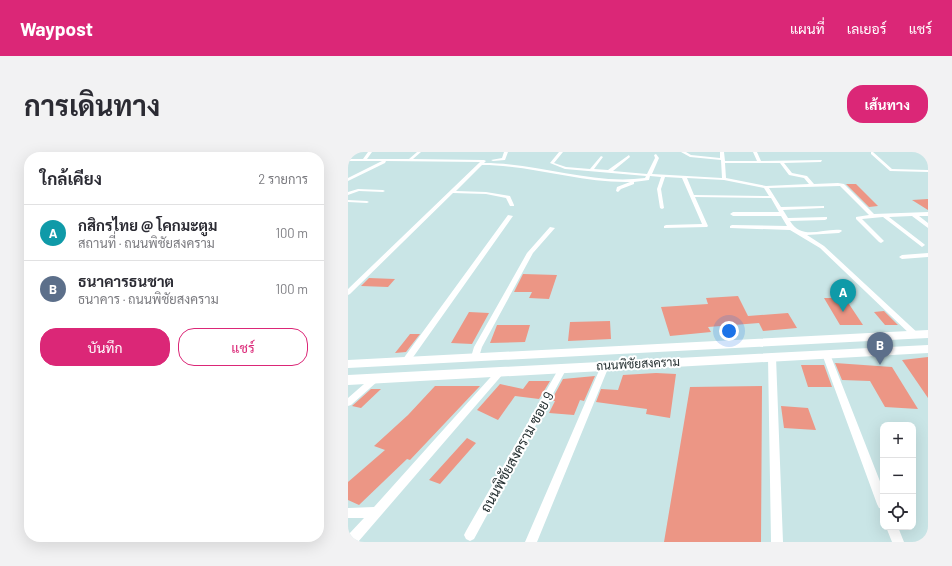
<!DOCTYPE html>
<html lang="th">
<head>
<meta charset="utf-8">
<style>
	:root { --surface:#fff; --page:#f2f2f3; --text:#2b2b33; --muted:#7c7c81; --line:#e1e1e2; --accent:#db2777 }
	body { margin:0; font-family:Barlow,Sarabun,sans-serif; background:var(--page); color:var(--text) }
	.controls { position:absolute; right:12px; bottom:12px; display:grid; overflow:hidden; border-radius:8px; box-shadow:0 4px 16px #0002 }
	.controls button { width:36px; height:36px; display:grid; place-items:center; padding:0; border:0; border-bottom:1px solid var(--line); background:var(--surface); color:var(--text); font:20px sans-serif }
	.you { position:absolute; left:381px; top:179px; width:14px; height:14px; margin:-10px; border:3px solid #fff; border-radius:50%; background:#1a73e8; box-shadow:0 0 0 6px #1a73e833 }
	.badge { display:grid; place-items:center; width:26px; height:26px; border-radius:50%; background:var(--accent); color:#fff; font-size:13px; font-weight:700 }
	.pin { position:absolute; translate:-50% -33px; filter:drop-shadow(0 1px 2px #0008) }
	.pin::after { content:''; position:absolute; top:21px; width:14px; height:12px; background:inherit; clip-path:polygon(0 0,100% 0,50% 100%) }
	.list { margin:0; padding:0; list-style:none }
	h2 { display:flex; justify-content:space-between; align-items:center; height:52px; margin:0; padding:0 16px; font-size:17px }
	h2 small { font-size:13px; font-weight:400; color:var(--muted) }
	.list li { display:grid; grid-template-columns:26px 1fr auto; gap:12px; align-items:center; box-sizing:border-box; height:56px; padding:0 16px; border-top:1px solid var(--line) }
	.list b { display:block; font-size:15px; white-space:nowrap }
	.list p { margin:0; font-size:13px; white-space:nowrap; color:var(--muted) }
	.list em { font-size:13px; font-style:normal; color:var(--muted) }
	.actions { display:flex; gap:8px; padding:12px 16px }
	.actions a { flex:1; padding:9px 0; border:1px solid var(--accent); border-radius:16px; text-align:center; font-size:14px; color:var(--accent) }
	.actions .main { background:var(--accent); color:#fff }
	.icon { flex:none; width:22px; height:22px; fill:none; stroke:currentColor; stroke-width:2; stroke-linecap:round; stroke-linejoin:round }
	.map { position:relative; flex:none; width:580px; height:390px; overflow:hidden; border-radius:16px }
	header { display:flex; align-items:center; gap:24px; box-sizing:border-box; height:56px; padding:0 20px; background:var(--accent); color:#fff }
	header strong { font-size:19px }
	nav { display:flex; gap:22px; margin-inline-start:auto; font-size:14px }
	.intro { display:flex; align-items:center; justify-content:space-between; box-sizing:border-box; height:96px; padding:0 24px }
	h1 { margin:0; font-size:28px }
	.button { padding:10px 18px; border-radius:16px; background:var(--accent); color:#fff; font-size:14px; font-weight:700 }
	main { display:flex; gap:24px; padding:0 24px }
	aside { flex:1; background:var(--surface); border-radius:16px; box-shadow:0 4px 16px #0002 }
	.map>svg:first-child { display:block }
	.building { fill:#ec9685 }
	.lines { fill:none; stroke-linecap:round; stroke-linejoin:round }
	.minor { fill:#fff; fill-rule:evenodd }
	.secondary { fill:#fff; fill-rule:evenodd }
	.labels { text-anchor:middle; stroke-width:4; stroke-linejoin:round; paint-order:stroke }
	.street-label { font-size:12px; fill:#273233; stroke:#fff }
	.near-street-label { font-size:14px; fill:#273233; stroke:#fff }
</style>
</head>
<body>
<header>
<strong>Waypost</strong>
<nav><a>แผนที่</a><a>เลเยอร์</a><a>แชร์</a></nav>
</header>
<div class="intro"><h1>การเดินทาง</h1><a class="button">เส้นทาง</a></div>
<main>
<aside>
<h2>ใกล้เคียง<small>2 รายการ</small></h2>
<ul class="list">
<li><span class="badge" style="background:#0f9aa8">A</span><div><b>กสิกรไทย @ โคกมะตูม</b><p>สถานที่ · ถนนพิชัยสงคราม</p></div><em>100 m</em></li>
<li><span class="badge" style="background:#5c6f8a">B</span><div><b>ธนาคารธนชาต</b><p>ธนาคาร · ถนนพิชัยสงคราม</p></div><em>100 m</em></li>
</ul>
<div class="actions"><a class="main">บันทึก</a><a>แชร์</a></div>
</aside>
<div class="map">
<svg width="580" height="390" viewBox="0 0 580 390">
	<rect width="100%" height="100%" fill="#c9e5e6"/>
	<path class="building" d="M498,32h10l22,22 -9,1z
		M580,47v11l-16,-10z
		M175,122l34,1 -8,24 -20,-1 3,-6h-18z
		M21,126l26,1 -7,8 -27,-1z
		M390,144l10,20 40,-3 9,15 -34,3 -4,-8 -51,4 3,5 -41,4 -9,-29 47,-3 -2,-6z
		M476,146h21l18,27h-23z
		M536,159l14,14h-13l-11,-13z
		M121,160l20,1 -17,31 -21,-1z
		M262,169l1,18 -43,2 2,-19z
		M149,173h33l-5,17 -35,1z
		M62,182h10l-14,18 -11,1z
		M580,205v41l-26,-38z
		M487,211l57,4 26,42 -33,-2 -15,-26 -28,-1z
		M453,213h23l8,22h-24z
		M308,221l20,1 -6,44 -24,-4 1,-5 -51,-7 5,-13 17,1 5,-15z
		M247,224l-11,25 -4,-1 -6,15 -25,-2 6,-12h-4l12,-22z
		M181,229h21l-11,18 -24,-3 -17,24 -21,-10 23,-26 23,5z
		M87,234h45l-70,74 -3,-1 -48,46 -11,-5v-18l37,-32 -11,-4 34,-31z
		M414,234l-1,156h-97l26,-155z
		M23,237h10l-20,19 -9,-2z
		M433,254l27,2 8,22 -32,-2z
		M119,286l9,5 -36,41 -11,-4z"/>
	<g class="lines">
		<path class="minor" d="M20,0h4l-5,7h42l8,-7h4l-8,7 71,1 2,1 -2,2c55,0 107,22 161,15l1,-2 -81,-7 -15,-6 9,-11h4l-9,11 12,4 24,2 11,-13 2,1 -9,12 14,1 21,-15 1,2 -17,14 34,3 8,-16 -1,-3 2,-1 3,4 -7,16 70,4 -1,-18 -31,-3 -9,-5h5l5,3 29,3v-6h4l1,9h32l-4,-9h4l4,9 61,-1 -1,2 -37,1 8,10 15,3 7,8 24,-1 6,1 30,30 54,-2v4h-9l9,7v5l-16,-12 -23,1 35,27 1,1 -3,2 -39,-30 -21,2 22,22 -3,2 -2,-1 -23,-23v-2l13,-2 -29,-29 -71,2 12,19 43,-1v2h-2l-39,2 5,8 39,-1v2l-2,1 -35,1c12,20 32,7 51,9l1,1 -3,2 -32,2 17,11 96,89 -4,2h-3l-93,-89 -30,-18 -60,-2v-2l2,-1 55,1 -6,-10h-48l-3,-2 3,-2h46l-8,-14 -76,-1 13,29 -1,1 -43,1v-2l2,-1 36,-1 -20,-46 -17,-1 -4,12 3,19 -2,1 -2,-1 -3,-19 4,-12 -11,-1 -1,4 -15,2v2l-13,5 -3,3 -2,-1 1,-4 13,-5c-50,1 -98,-17 -148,-17l-26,26 30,1 24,4 4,9v1h-4l-4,-8 -20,-4 -33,-1 -103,101 -2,1v-6l132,-127 -94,-1 -1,2 -37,18v-3l34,-17h-34v-2h15zM377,11h55l9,12 15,3 5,6 -43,2 -40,-8zM339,26l37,2 40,8 5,8 -75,-1z
			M156,0h4l-3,8 -12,1 -2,-1 11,-2z
			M523,0h2l19,17 36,1v2l-38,-1 -19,-17z
			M575,0h2l3,3v3l-5,-4z
			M10,37l25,1 2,1 -2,1 -24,-1 -11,4v-3z
			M0,48l19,1 2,1 -2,1 -19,-1z
			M160,63l5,1 -104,147h-6l-1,-2 1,-2z
			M202,75l5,1 -22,25 -51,94 -3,10 -4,3 -3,-1 -1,-2 3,-10 53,-94z
			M580,101v4l-26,2 -3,-2 3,-2z
			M478,199l4,3 53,135v20l-4,-1 -2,-4 -55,-150z
			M424,202l4,3 7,185h-12l-3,-185z
			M257,211l4,3 -72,176h-12l76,-176z
			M215,213l4,3 -93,171 -4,2 -4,-2 -2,-4 2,-4 93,-163z
			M152,217l3,1 1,2 -1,2 -145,168h-10v-7l16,-17h-16v-10l26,-1 123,-137z
			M27,224l3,1 1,2 -1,2 -27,24 -3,1v-8l24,-21z
			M538,375h12l6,15h-12z"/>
		<path class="secondary" d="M580,178v8l-580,30v-8z
			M580,193v8l-580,32v-10z"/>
	</g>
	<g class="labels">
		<g class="street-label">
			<text transform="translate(290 212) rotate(-3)" y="4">ถนนพิชัยสงคราม</text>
		</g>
		<g class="near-street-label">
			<text transform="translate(169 300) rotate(-61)" y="5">ถนนพิชัยสงคราม ซอย 9</text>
		</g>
	</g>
</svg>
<div class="controls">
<button>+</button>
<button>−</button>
<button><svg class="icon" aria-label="locate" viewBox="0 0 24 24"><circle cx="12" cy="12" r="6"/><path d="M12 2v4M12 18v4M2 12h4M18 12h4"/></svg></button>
</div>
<div class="you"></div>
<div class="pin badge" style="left:495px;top:160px;background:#0f9aa8">A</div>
<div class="pin badge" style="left:532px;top:213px;background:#5c6f8a">B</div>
</div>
</main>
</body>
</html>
